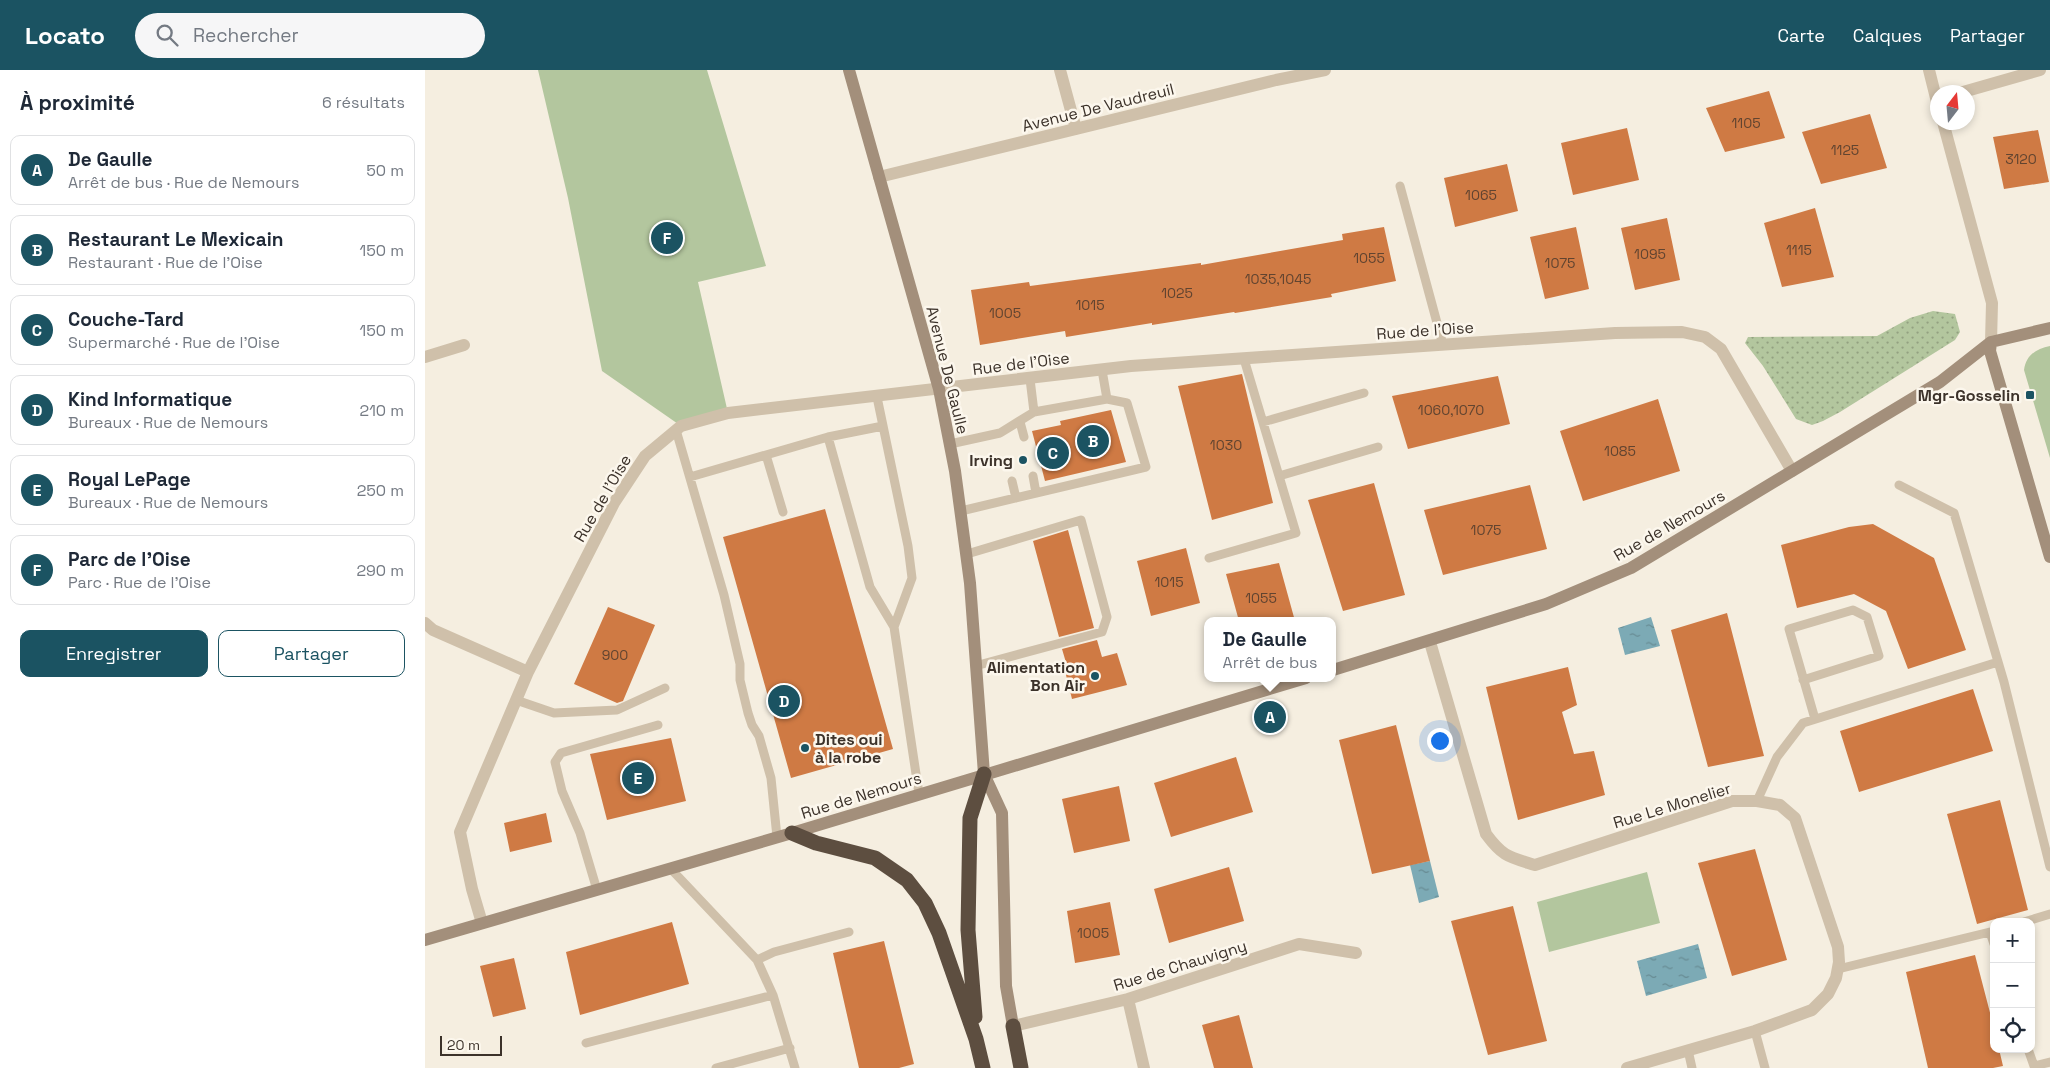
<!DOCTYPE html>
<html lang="fr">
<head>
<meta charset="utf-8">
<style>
	:root { --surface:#fff; --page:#f6f6f7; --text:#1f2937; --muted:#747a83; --line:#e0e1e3; --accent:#1b5362 }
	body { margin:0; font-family:"Space Grotesk",sans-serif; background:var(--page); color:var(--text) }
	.controls { position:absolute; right:15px; bottom:15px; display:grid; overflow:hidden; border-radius:10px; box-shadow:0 2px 8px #0003 }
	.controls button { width:45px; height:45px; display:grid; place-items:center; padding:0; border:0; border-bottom:1px solid var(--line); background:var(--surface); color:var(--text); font:25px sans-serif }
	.compass { position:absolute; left:1505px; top:15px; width:45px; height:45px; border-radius:50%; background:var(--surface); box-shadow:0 2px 8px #0003; rotate:16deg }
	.scale { position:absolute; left:15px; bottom:12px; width:62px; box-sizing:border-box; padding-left:5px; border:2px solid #3c322a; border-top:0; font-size:14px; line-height:18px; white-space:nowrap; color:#3c322a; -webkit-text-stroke:4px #fcf7ed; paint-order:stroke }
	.you { position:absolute; left:1014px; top:670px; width:18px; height:18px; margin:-12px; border:4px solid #fff; border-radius:50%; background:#1a73e8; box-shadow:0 0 0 8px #1a73e833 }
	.badge { display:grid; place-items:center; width:32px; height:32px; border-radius:50%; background:var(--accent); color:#fff; font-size:16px; font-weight:700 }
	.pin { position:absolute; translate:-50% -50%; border:2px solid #fff; box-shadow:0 1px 5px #0006 }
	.popup { position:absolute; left:779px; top:547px; width:132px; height:65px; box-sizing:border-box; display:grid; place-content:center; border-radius:10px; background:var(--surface); filter:drop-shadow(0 1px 4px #0005); font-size:16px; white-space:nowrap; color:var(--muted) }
	.popup b { font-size:19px; color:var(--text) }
	.popup::after { content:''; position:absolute; left:50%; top:100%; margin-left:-10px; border:10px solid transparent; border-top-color:var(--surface) }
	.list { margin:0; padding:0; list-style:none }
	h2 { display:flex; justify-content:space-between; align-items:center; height:65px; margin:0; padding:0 20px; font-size:21px }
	h2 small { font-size:16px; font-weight:400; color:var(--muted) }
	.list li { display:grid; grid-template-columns:32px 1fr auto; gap:15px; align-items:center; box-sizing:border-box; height:70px; margin:0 10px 10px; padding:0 10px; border:1px solid var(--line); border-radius:10px }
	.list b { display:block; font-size:19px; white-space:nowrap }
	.list p { margin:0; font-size:16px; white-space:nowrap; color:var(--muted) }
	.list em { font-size:16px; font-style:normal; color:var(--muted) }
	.actions { display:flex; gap:10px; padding:15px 20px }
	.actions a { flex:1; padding:11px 0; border:1px solid var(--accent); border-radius:10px; text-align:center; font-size:18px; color:var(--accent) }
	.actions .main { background:var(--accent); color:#fff }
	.icon { flex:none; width:28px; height:28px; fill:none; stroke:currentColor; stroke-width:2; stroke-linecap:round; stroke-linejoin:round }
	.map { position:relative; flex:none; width:1625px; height:998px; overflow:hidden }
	header { display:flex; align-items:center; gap:30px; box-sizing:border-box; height:70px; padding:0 25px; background:var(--accent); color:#fff }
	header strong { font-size:24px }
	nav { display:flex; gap:28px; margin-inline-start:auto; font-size:18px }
	.search { width:350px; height:45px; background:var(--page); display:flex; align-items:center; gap:12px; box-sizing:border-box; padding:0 18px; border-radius:28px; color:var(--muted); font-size:19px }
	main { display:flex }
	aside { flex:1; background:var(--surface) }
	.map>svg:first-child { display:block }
	.grass { fill:url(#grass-dots) }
	.green { fill:#b3c69e }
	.water { fill:url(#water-ripples) }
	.building { fill:#cf7a44 }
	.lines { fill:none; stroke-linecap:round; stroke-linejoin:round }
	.lane { stroke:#cfc0aa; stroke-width:9 }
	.street { stroke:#cfc0aa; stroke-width:12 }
	.secondary { stroke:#a38f7b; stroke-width:12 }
	.highway { stroke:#5d4e40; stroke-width:15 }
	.poi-dot { fill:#1b5362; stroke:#fcf7ed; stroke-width:2 }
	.labels { text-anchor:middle; stroke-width:5; stroke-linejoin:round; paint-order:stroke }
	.number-label { font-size:14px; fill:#614430 }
	.street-label { font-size:16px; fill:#3c322a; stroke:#fcf7ed }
	.poi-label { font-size:16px; font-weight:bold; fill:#3c322a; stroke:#fcf7ed; text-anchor:end }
</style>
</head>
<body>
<header>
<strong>Locato</strong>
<div class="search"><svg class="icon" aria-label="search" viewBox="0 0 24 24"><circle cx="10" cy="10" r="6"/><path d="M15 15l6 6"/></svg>Rechercher</div>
<nav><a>Carte</a><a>Calques</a><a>Partager</a></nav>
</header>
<main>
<aside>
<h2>À proximité<small>6 résultats</small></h2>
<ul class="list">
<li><span class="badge">A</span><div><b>De Gaulle</b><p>Arrêt de bus · Rue de Nemours</p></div><em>50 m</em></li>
<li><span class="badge">B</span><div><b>Restaurant Le Mexicain</b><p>Restaurant · Rue de l'Oise</p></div><em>150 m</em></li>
<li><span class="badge">C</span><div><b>Couche-Tard</b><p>Supermarché · Rue de l'Oise</p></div><em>150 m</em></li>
<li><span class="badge">D</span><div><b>Kind Informatique</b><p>Bureaux · Rue de Nemours</p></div><em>210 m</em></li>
<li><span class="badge">E</span><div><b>Royal LePage</b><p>Bureaux · Rue de Nemours</p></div><em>250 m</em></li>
<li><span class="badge">F</span><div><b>Parc de l’Oise</b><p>Parc · Rue de l'Oise</p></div><em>290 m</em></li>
</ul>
<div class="actions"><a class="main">Enregistrer</a><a>Partager</a></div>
</aside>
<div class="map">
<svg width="1625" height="998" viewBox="0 0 1625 998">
	<defs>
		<pattern id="grass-dots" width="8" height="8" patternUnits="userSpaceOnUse" patternTransform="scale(1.25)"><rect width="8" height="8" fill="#b3c69e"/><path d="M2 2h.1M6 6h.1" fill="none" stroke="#93a181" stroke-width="1.8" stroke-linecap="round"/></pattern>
		<pattern id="water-ripples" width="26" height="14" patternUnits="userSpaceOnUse" patternTransform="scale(1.25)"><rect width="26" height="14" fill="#7caab5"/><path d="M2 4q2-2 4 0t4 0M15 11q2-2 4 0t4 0" fill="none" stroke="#678b93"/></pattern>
	</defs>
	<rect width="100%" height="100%" fill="#f5eee0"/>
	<path class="grass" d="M1508,241l22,3 5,18 -5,8 -115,72 -17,9 -11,4 -16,-6 -33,-53 -18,-23 3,-6 129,-1 33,-18z"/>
	<path class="green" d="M113,0h169l59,196 -68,16 30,131 -47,13 -79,-55 -34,-173z
		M1625,276v112l-26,-88c2,-15 12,-21 26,-24z
		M1222,802l13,51 -111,29 -12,-50z"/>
	<path class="water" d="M1226,547l9,29 -35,9 -7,-27z
		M1005,791l9,36 -20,6 -9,-38z
		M1273,874l9,34 -61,18 -9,-35z"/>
	<path class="building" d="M1344,21l16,47 -60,14 -19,-44z
		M1445,44l17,54 -66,16 -19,-52z
		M1202,58l12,52 -66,15 -12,-52z
		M1613,60l11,52 -45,7 -11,-52z
		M1082,94l11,47 -63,16 -11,-49z
		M1390,138l19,69 -52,10 -18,-64z
		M1242,148l13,62 -45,10 -14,-62z
		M959,157l12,54 -65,13 1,3 -97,16 -1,-1 -82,13v-2l-86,14 -1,-6 -85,14 -9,-55 58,-8 1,4 171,-23v2l142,-25 -1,-6z
		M1151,157l13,62 -44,10 -15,-62z
		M817,304l31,129 -61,17 -34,-134z
		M1073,306l12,48 -102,25 -16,-53z
		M1233,329l22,72 -97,30 -23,-70z
		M686,340l15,52 -81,19 -13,-50 29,-6 -1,-4z
		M949,413l31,112 -62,16 -35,-111z
		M1105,415l17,64 -104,26 -19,-65z
		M400,439l68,240 -102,29 -68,-241z
		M1448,454l61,34 32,92 -58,19 -22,-58 -32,-17 -57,14 -16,-63 68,-18z
		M643,460l26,98 -35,9 -26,-96z
		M761,478l14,55 -49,13 -14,-55z
		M854,493l16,58h-56l-13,-47z
		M183,537l47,18 -32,76 -6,2 -43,-19z
		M1302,543l37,143 -56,11 -37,-137z
		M672,570l5,17 15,-4 10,32 -55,14 -8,-32 3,-1 -5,-17z
		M1143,597l9,38 -15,7 12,42 20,-3 11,44 -87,25 -32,-133z
		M1548,619l20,62 -134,41 -19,-61z
		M971,655l34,136 -58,13 -33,-134z
		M246,668l15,63 -79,19 -17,-66z
		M811,687l17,55 -82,25 -17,-54z
		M694,716l11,55 -56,12 -12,-54z
		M1575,730l28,110 -51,14 -30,-110z
		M121,743l6,29 -42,10 -6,-29z
		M1330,779l32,111 -55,16 -34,-113z
		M804,797l15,54 -75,22 -15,-54z
		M685,832l10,53 -45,8 -8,-52z
		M1088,836l34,135 -59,14 -37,-134z
		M247,852l17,62 -109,31 -14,-63z
		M459,871l30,123 -15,4h-40l-26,-115z
		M1550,885l19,73v21h5l4,17 -10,2h-65l-22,-96z
		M89,888l12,51 -33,8 -13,-51z
		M814,945l14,53h-39l-12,-43z"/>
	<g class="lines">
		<path class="lane" d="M975,116l43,159
			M605,309l4,33
			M452,327l31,149 4,32 -18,49 25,167
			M595,352l4,15
			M838,352l101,-29
			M458,356l-55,11 42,150 24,40
			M251,360l48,165 16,69v16l8,33 4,12 7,11 12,42 6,59
			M525,374l50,-11 34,-21 73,-13
			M341,385l17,57
			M608,406l3,17
			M854,406l99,-29
			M265,407l138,-40
			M587,411l4,17
			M1474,415l55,28 50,169 46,185
			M536,441l185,-44 -19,-64 -20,-4 -5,-29
			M542,484l114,-34 26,97 -5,15 -127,34
			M784,488l87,-25 -52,-174
			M1378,610l76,-24 -12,-39 -14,-7 -64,19 26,90
			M91,630l38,13 63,-3 48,-22
			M1332,731l20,-44 26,-34 195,-61
			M245,798l87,92 16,35 22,73
			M172,820l-17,-57 -18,-42 -7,-29 6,-9 97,-28
			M1599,852l26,-8
			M332,890l17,-8 75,-20
			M1413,899l152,-37 4,12
			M1330,961l10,37
			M161,973l187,-48
			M1603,979l6,17 16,-4
			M1263,980l4,18
			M291,998l74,-20"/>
		<path class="street" d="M635,0l16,59
			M1504,0l8,32
			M1538,22l77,-22
			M1518,52l49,181 -1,39
			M454,107l397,-97 49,-10
			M0,287l39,-12
			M0,553l8,7 95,42
			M1005,572l56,192c17,23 23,23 49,31l197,-64h25l23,4 15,13 43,129 1,15 -3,16 -8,16 -16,16 -57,21 -128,37
			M57,853l-10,-34 -12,-57 68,-160 86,-169 31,-47 36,-30 47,-13 403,-47 484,-33 67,-1 23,5 16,12 71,122
			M703,929l16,69
			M588,956l115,-27 171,-55 57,9"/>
		<path class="secondary" d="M424,0l90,319 16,82 15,112 14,191 18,39 4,173 7,40
			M1566,272l-1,9 60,206
			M908,600l213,-66 85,-36 309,-186 51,-40 59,-14
			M0,870l367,-107 514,-155"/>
		<path class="highway" d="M367,763l24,10 59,15 32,22 18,23 14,30 37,106 7,29
			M550,947l-7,-87 2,-112 14,-44
			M588,956l8,42"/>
	</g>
	<g class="poi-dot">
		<rect x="1600" y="320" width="10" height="10" rx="2.5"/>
		<circle cx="598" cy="390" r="5"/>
		<circle cx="670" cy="606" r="5"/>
		<circle cx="380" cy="678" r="5"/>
	</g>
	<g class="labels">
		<g class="number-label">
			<text x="1321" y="58">1105</text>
			<text x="1420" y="85">1125</text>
			<text x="1596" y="94">3120</text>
			<text x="1056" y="130">1065</text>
			<text x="1374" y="185">1115</text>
			<text x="1225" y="189">1095</text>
			<text x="944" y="193">1055</text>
			<text x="1135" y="198">1075</text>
			<text x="853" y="214">1035,1045</text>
			<text x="752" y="228">1025</text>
			<text x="665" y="240">1015</text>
			<text x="580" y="248">1005</text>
			<text x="1026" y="345">1060,1070</text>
			<text x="801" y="380">1030</text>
			<text x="1195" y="386">1085</text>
			<text x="1061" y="465">1075</text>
			<text x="744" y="517">1015</text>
			<text x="836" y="533">1055</text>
			<text x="190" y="590">900</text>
			<text x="668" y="868">1005</text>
		</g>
		<g class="street-label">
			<text transform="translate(673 37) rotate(-14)" y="6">Avenue De Vaudreuil</text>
			<text transform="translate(1000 260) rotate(-4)" y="6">Rue de l'Oise</text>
			<text transform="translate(596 293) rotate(-7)" y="6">Rue de l'Oise</text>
			<text transform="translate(523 300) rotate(76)" y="6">Avenue De Gaulle</text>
			<text transform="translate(177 428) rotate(-60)" y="6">Rue de l'Oise</text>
			<text transform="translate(1244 455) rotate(-30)" y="6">Rue de Nemours</text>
			<text transform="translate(436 725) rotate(-17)" y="6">Rue de Nemours</text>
			<text transform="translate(1247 735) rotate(-17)" y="6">Rue Le Monelier</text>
			<text transform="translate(755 895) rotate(-17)" y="6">Rue de Chauvigny</text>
		</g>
		<g class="poi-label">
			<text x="1595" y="331">Mgr-Gosselin</text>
			<text x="588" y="396">Irving</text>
			<text x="660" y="603">Alimentation<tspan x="660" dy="18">Bon Air</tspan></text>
			<text x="390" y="675" text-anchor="start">Dites oui<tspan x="390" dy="18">à la robe</tspan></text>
		</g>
	</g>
</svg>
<div class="controls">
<button>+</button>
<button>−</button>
<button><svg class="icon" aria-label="locate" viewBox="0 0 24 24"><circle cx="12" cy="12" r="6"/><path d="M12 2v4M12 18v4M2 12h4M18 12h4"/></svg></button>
</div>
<svg class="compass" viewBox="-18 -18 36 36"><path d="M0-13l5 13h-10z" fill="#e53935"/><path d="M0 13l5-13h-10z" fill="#747a83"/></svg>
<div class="scale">20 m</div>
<div class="you"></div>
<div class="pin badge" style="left:845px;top:647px">A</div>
<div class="popup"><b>De Gaulle</b>Arrêt de bus</div>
<div class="pin badge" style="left:668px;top:371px">B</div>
<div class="pin badge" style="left:628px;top:383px">C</div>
<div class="pin badge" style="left:359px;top:631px">D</div>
<div class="pin badge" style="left:213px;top:708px">E</div>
<div class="pin badge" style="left:242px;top:168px">F</div>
</div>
</main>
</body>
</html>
